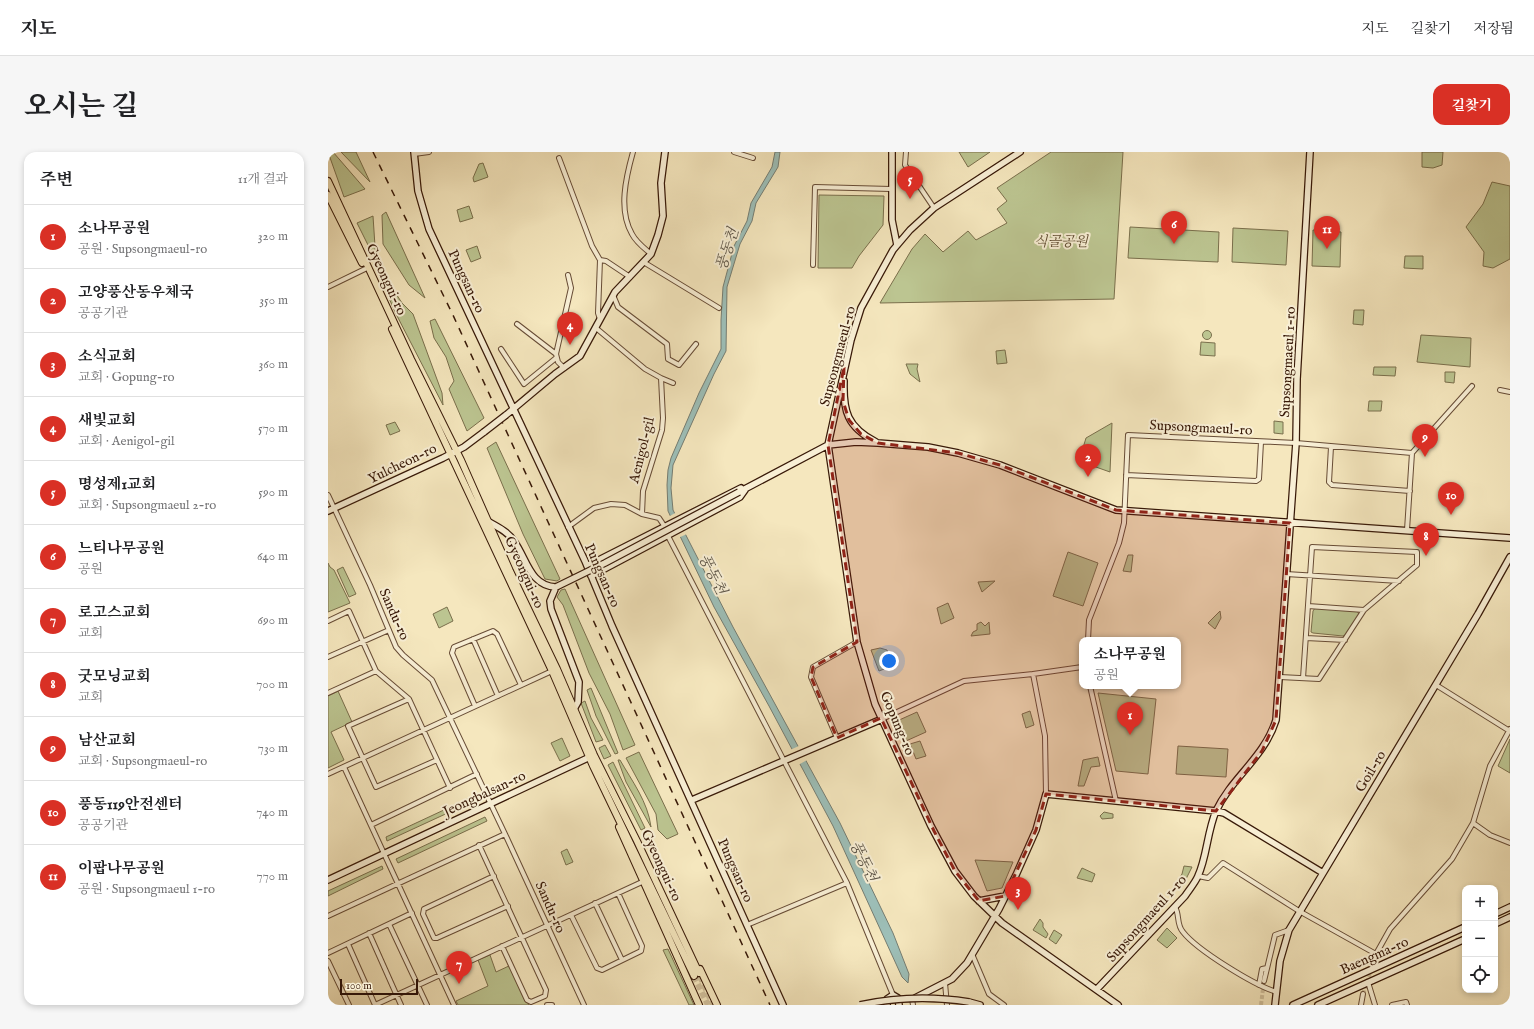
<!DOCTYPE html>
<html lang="ko">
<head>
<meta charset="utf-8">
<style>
	:root { --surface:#fff; --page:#f6f6f6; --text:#202124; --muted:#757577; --line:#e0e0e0; --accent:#d93025 }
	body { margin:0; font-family:"IM FELL English","Noto Serif KR",serif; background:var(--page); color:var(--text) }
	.controls { position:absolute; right:12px; bottom:12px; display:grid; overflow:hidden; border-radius:8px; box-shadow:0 2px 6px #0003 }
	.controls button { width:36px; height:36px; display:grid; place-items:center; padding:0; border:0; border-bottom:1px solid var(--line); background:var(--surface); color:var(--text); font:20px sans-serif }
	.scale { position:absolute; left:12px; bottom:10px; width:78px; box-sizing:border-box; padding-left:4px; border:2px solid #381908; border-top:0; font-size:11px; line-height:14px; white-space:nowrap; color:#381908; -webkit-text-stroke:3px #f8efd5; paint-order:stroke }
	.you { position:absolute; left:561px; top:509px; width:14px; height:14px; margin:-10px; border:3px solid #fff; border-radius:50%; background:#1a73e8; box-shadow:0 0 0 6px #1a73e833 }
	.badge { display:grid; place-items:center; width:26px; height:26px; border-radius:50%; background:var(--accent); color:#fff; font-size:13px; font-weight:700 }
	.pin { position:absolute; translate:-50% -33px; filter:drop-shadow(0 1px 2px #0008) }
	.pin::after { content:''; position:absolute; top:21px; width:14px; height:12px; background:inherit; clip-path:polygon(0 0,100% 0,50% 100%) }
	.popup { position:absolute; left:751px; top:485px; width:102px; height:52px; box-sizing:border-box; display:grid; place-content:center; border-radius:8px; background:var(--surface); filter:drop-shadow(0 1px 3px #0005); font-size:13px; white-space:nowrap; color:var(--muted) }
	.popup b { font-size:15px; color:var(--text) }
	.popup::after { content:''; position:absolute; left:50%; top:100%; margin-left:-8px; border:8px solid transparent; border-top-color:var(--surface) }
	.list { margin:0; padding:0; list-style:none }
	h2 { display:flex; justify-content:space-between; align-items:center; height:52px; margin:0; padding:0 16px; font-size:17px }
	h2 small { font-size:13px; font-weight:400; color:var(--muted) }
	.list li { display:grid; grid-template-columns:26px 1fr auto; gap:12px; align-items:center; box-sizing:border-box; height:64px; padding:0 16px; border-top:1px solid var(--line) }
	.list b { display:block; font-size:15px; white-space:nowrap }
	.list p { margin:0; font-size:13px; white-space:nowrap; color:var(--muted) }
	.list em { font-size:13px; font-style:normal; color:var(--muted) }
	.icon { flex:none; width:22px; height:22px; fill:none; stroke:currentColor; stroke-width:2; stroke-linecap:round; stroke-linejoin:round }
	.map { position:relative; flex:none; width:1182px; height:853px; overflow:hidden; border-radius:12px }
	header { display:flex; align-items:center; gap:24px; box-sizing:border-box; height:56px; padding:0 20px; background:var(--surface); border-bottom:1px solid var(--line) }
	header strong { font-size:19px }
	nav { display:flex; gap:22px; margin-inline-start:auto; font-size:14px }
	.intro { display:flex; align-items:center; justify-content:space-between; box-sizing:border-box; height:96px; padding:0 24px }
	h1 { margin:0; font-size:28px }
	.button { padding:10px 18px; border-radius:12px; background:var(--accent); color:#fff; font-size:14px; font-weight:700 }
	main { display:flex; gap:24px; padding:0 24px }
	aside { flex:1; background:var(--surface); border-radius:12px; box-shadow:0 2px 6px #0003 }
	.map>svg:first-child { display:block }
	.green { fill:#bcc591; stroke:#7a6f4c }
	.water { fill:#9dbfb8; stroke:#757d72 }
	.pier { fill:#f5e7be }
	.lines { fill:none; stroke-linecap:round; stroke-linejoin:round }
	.street-tunnel { stroke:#cfbe9a; stroke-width:4; stroke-dasharray:4 2; stroke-linecap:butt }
	.primary-tunnel { stroke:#cfbe9a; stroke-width:6; stroke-dasharray:6 3; stroke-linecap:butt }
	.street-casing { stroke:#674c36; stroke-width:6 }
	.secondary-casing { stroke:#381908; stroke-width:8 }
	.primary-casing { stroke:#381908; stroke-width:8 }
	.street { stroke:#f8efd5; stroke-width:4 }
	.secondary { stroke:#f8efd5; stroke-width:5.5 }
	.primary { stroke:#f5e7be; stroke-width:6 }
	.rail { stroke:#381908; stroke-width:1.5; stroke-dasharray:7 7; stroke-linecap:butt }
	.secondary-bridge-casing { stroke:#381908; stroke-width:8; stroke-linecap:butt }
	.secondary-bridge { stroke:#f8efd5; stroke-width:5.5 }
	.marked { fill:#8f2418; fill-opacity:0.2; stroke:#8f2418; stroke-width:3; stroke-dasharray:8 5; stroke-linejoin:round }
	.labels { text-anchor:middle; stroke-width:4; stroke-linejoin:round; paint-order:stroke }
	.park-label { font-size:14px; font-style:italic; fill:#604d31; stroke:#f8efd5 }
	.street-label { font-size:14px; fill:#381908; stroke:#f8efd5 }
	.water-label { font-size:15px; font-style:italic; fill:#5b5346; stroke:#f8efd5 }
</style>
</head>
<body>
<header>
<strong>지도</strong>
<nav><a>지도</a><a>길찾기</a><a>저장됨</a></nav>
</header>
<div class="intro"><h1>오시는 길</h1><a class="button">길찾기</a></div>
<main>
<aside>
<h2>주변<small>11개 결과</small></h2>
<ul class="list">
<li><span class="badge">1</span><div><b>소나무공원</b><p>공원 · Supsongmaeul-ro</p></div><em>320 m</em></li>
<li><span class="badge">2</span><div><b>고양풍산동우체국</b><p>공공기관</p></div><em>350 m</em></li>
<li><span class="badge">3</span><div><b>소식교회</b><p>교회 · Gopung-ro</p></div><em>360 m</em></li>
<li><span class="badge">4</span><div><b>새빛교회</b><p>교회 · Aenigol-gil</p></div><em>570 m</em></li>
<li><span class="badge">5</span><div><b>명성제1교회</b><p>교회 · Supsongmaeul 2-ro</p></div><em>590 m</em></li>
<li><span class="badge">6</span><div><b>느티나무공원</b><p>공원</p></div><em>640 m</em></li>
<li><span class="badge">7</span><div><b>로고스교회</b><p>교회</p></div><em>690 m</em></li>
<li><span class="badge">8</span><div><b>굿모닝교회</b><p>교회</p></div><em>700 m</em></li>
<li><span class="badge">9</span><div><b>남산교회</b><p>교회 · Supsongmaeul-ro</p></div><em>730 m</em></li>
<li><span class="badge">10</span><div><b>풍동119안전센터</b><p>공공기관</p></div><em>740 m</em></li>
<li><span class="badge">11</span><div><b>이팝나무공원</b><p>공원 · Supsongmaeul 1-ro</p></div><em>770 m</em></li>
</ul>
</aside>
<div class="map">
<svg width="1182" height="853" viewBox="0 0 1182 853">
	<rect width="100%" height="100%" fill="#f5e7be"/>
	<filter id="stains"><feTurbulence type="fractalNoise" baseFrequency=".005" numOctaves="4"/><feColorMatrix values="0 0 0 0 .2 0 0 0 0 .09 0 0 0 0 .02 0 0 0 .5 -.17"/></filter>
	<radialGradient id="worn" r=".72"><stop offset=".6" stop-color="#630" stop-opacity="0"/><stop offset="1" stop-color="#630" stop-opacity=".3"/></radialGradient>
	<path class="green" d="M0,0h5l32,37 -21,8z
		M13,0h15l14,30z
		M631,0h31l-22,15z
		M723,0h72l-9,147 -234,4 32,-54 13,-15 18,18 25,-21 8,9 31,-17 -10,-14 10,-8 -10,-13z
		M1094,0h21l-1,13 -9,3 -11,-1z
		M155,11l5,14 -14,5 -1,-4 6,-14z
		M1164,30l18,4v73l-17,9 -10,-2 1,-14 -18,-25 17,-23z
		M491,43l65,1 -1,29 -24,31 -7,12h-34z
		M141,54l4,12 -13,4 -3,-12z
		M58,60l39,86 -16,-13 -26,-41 -1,-29z
		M45,64l3,45 -19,-38z
		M802,75l89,5 -1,30 -90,-4z
		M905,76l55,3 -2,34 -54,-3z
		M985,78l28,2 -1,35 -28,-1z
		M149,94l4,12 -10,4 -5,-12z
		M1077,104h18v13l-19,-1z
		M59,128l15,23 11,11 29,79 1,12 -48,-93 -13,-30z
		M1026,158h10l-1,15 -10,-1z
		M107,167l49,99 -17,13 -18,-42 5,-8 -8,-24 -12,-19 -4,-17z
		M874.5 183a4.5 4.5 0 1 1 9 0a4.5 4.5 0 1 1-9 0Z
		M1093,183l50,3 -1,29 -53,-5z
		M873,190l14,1v13l-15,-1z
		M677,198l2,13 -10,1 -1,-13z
		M578,212h12l-1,5 3,13 -10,-8z
		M1046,215h22l-1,9 -22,-1z
		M1117,220h10l-1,11 -9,-1z
		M1041,249h13l-1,10h-13z
		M946,269l9,1v12l-9,-1z
		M67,270l5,9 -10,4 -4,-10z
		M784,271l-2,49 -31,-11 7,-23z
		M168,290l64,137 -3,2 -12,-2 -22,-45 -36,-86z
		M740,400l30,11 -15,43 -30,-10z
		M800,403h5l-2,17 -8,-1z
		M0,411l2,4 4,3 16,33 -22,9z
		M15,415l13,27 -7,3 -12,-27z
		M667,429l-13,11 -4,-10z
		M237,437l70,156 -12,5 -13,-36 -21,-41 -26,-68 -6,-8 4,-7z
		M620,451l6,15 -13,6 -4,-16z
		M119,455l6,14 -14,7 -6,-14z
		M987,456l42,3 2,3 -12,20 -4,2 -30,-3 -2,-1 2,-21z
		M892,459l1,7 -6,11 -7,-6z
		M653,470l4,4 4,-4 1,12 -19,2 2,-4 4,-2v-6z
		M552,496l7,2 5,16 -13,5 -8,-21z
		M263,536l27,65 -3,1 -19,-38 -9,-26z
		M10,539l14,31 -21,10 13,28 -16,8v-72z
		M770,541l58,6 -8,75 -32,-3z
		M257,549l6,17 12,22 -7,2 -15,-39z
		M702,559l4,14 -8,3 -4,-14z
		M589,560l9,20 -20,9 -9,-20z
		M234,586l8,18 -10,5 -9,-18z
		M1182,587v34l-12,-7z
		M592,589l6,15 -10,3 -6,-15z
		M277,593l6,11 -7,3 -5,-11z
		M850,594l50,3 -2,28 -50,-3z
		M311,600l39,82 -11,5 -9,-9 -2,-16 -30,-56z
		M770,605l2,9 -9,1 -7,19h-6l5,-26z
		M290,608h2c12,21 28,42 31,67l-25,-45z
		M285,610l32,66 -4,2 -33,-65z
		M148,643l2,4 -91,42 -1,-4z
		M776,660l9,2v4l-11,1 -2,-3z
		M157,665l2,4 -89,42 -2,-4z
		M239,697l6,13 -7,3 -5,-13z
		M647,708l38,2 -11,26 -15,3z
		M54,714l1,3 -55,27v-5z
		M856,714l8,1 -8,16 -6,6 -3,-4 7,-11z
		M754,716l13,6 -3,8 -15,-4z
		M712,767l3,4v4l5,7 -2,4 -13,-8z
		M839,776l10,10 -10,10 -10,-8z
		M726,778l8,5 -6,9 -7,-5z
		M340,797l26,56h-5l-26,-55z
		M162,803l6,17 15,-7 18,40h-71l-2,-4 32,-15 -10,-26z"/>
	<path class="water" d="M447,0h5l-2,15 -22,36 -4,18 -12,23 -13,43 -1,64 -12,23 -41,91 -2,23 2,22 60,117 107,196 53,110 16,41 -1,9 -6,-6 -69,-151 -64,-120 -55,-99 -46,-96 -1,-26 1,-15 3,-12 28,-65 22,-44v-29l2,-33 11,-41 13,-25 4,-18 21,-36z"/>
	<path class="pier" d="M349,360l10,22 -9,4 -10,-21z
		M473,593l8,14 -11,6 -8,-15z"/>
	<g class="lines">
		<path class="street-tunnel" d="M1035,842l13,-40
			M933,853l3,-24"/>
		<path class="primary-tunnel" d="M366,824l14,29
			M372,824l13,29"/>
		<defs>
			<path id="street" d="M305,0c-7,25 -15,58 -1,82 4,8 12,14 19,20
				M406,0l19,6
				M578,0l-1,13 29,43
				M86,2l15,-2
				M231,6l33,88 8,14 -2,53 2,6
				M272,108l6,1 24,16
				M317,111l74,45
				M485,113l2,-78 76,2
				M0,135l37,-18
				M285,143l5,12 49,37 1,15 11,6 17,-21
				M189,172l39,30
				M268,176l49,41 16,9 2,40 -1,12 -19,61 -1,23
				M173,197l23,35 32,-26
				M236,216l-6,-6 -2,-8 15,-66 -3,-13
				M333,226l12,5
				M1172,238l10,2
				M1003,295l-2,35 3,3 78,6
				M798,323l130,6 3,-2 2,-37
				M0,343l42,90 26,62 7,8 29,25 73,154 79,171
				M240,375l26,-19 17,-4 14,1 17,9 17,4 6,9
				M1079,378l5,-77 60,-67
				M340,384l179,347 46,112
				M958,422l113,7
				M980,454l56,4
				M0,469l21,-10 27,60 33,28 41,89
				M978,486l39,2
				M145,487l25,57
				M760,488l1,-20 30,-77 5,-20 4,-88 168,8 116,10
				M0,505l61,-27
				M952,525l39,2 45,-69 53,-45v-13l-105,-5 -9,131
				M1108,533l72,45
				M762,534l26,115
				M0,541l48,-22
				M81,547l-61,27 28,61 61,-27
				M147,554l-23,-53 2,-6 39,-16 4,3 24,51
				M554,567l82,-38 69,-7
				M509,586l-26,-61 2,-10 44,-25
				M16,615l110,238
				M0,622l224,-103
				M718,642l-1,-58 -12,-62 49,-7
				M1145,671l17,12 20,8
				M43,673l106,-51
				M151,693l67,145 -1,6 -14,6 -4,-2 -25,-54
				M166,724l-70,33 -1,5 11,24h3l71,-32
				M870,724l10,2 15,-15 76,48 77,43 14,-25 62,-70 21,-36 17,-57 20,-37
				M267,751l27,57
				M847,755c5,8 1,17 8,25 14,18 72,54 94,60
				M243,763l26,53 5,2 39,-19 1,-5 -24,-53
				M0,764l177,-82
				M61,772l38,81
				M419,773l100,-42
				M41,781l32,72
				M20,792l27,61
				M0,801l84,-40
				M644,802l17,40 15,11
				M0,809l21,44
				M936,829l11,-46 14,-5
				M1040,830l7,23
				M617,831l2,22
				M931,833l3,-16 5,-1
				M584,847l1,6
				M47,853l267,-123
				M219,853h5
				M1033,853l2,-11
				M1064,853l14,-3 1,3"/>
			<path id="secondary" d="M86,0l4,39 11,38 156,332 27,65 171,379
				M564,0v68l5,25
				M692,0l-86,56 -24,22 -17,20 -32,58 -10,32 -23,105 29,197 18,62 56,122 24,45 19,25 28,27 116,82
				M516,229c-1,30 3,46 32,61
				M178,263l49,-41 25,-18 35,-64 36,-38 7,-19 5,-19 -2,-33 4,-31
				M411,340l89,-47 28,-3 22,1 50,4 30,6 42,12 116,45 394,28
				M0,359l115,-53 21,-11 20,-15
				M161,370c9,5 19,10 25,19 13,18 16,45 42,46
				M259,414l154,-78
				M263,424l149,-79 5,-7
				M228,435l-6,14 1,8 28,73 -1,20 -4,7
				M364,648l190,-81
				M0,728l264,-124
				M651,749l26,-5
				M1167,762l15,-7
				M1167,772l15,-7
				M769,837l88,-93c4,-6 10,-13 13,-20 9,-19 9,-44 18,-65 16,-34 48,-53 60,-91l20,-277 1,-64 13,-227
				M587,846l37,-19 15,-16 32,-54 17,-34 20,-45 10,-36 170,17 8,2 99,60
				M641,850l11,3
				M559,853v-6l6,-4 5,3 1,7
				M947,853l5,-44 9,-31 189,-316 32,-57
				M965,853l172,-78
				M990,853l147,-66"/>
			<path id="primary" d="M0,29l83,178 50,101 49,111 47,98 37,86 43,86 62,132
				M0,43l34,68
				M64,177l160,342 41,95 101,210
				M291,675l80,178
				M372,817l17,36"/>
		</defs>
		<use href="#street" class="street-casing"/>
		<use href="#secondary" class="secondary-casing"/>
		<use href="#primary" class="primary-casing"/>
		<use href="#street" class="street"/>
		<use href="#secondary" class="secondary"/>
		<use href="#primary" class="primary"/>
		<path class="rail" d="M45,0l79,161 318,692"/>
		<defs>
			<path id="secondary-bridge" d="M156,280l22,-17
				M228,435l49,-24 134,-71
				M532,853c37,-8 71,-9 109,-3"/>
		</defs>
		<use href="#secondary-bridge" class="secondary-bridge-casing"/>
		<use href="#secondary-bridge" class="secondary-bridge"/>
	</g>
	<path class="marked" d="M516,215l-1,34 6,19 12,14 17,9 80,10 42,12 116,45 174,13 -14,197 -14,31 -46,60 -170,-17 -10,36 -31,66 -26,5 -24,-30 -21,-40 -53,-113 -44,20 -26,-61 2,-10 44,-25 -29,-197z"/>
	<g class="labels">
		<g class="park-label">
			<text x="733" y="94">식골공원</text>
		</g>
		<g class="street-label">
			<text transform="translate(59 127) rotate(65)" y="5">Gyeongui-ro</text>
			<text transform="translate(139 129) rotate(65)" y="5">Pungsan-ro</text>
			<text transform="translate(509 204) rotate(-75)" y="5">Supsongmaeul-ro</text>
			<text transform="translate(959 210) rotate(-87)" y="5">Supsongmaeul 1-ro</text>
			<text transform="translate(873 275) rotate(3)" y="5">Supsongmaeul-ro</text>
			<text transform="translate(313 298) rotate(-76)" y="5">Aenigol-gil</text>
			<text transform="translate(74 311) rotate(-26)" y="5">Yulcheon-ro</text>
			<text transform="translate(197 420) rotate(66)" y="5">Gyeongui-ro</text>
			<text transform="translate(275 423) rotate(66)" y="5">Pungsan-ro</text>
			<text transform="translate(67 462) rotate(66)" y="5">Sandu-ro</text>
			<text transform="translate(570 571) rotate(67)" y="5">Gopung-ro</text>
			<text transform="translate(1042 619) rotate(-59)" y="5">Goil-ro</text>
			<text transform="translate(156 641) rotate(-25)" y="5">Jeongbalsan-ro</text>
			<text transform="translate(334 713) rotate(65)" y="5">Gyeongui-ro</text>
			<text transform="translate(408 718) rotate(66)" y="5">Pungsan-ro</text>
			<text transform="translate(223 755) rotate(66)" y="5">Sandu-ro</text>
			<text transform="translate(818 766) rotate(-48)" y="5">Supsongmaeul 1-ro</text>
			<text transform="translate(1046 803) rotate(-24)" y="5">Baengma-ro</text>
		</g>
		<g class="water-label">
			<text transform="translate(399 97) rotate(-72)" y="5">풍동천</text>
			<text transform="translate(385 422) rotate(63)" y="5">풍동천</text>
			<text transform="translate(536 709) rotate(64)" y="5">풍동천</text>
		</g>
	</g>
	<rect width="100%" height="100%" filter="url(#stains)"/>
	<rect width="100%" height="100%" fill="url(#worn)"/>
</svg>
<div class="controls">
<button>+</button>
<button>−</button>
<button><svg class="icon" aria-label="locate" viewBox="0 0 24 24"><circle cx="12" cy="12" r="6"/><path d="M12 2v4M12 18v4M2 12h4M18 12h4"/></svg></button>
</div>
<div class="scale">100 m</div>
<div class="you"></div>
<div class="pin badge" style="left:802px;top:583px">1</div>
<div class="popup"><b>소나무공원</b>공원</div>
<div class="pin badge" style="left:760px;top:325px">2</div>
<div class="pin badge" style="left:690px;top:758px">3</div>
<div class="pin badge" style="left:242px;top:193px">4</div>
<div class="pin badge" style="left:582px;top:47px">5</div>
<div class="pin badge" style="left:846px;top:92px">6</div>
<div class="pin badge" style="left:131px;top:832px">7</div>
<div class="pin badge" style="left:1098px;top:404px">8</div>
<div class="pin badge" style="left:1097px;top:305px">9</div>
<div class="pin badge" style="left:1123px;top:363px">10</div>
<div class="pin badge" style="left:999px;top:97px">11</div>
</div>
</main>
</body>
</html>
